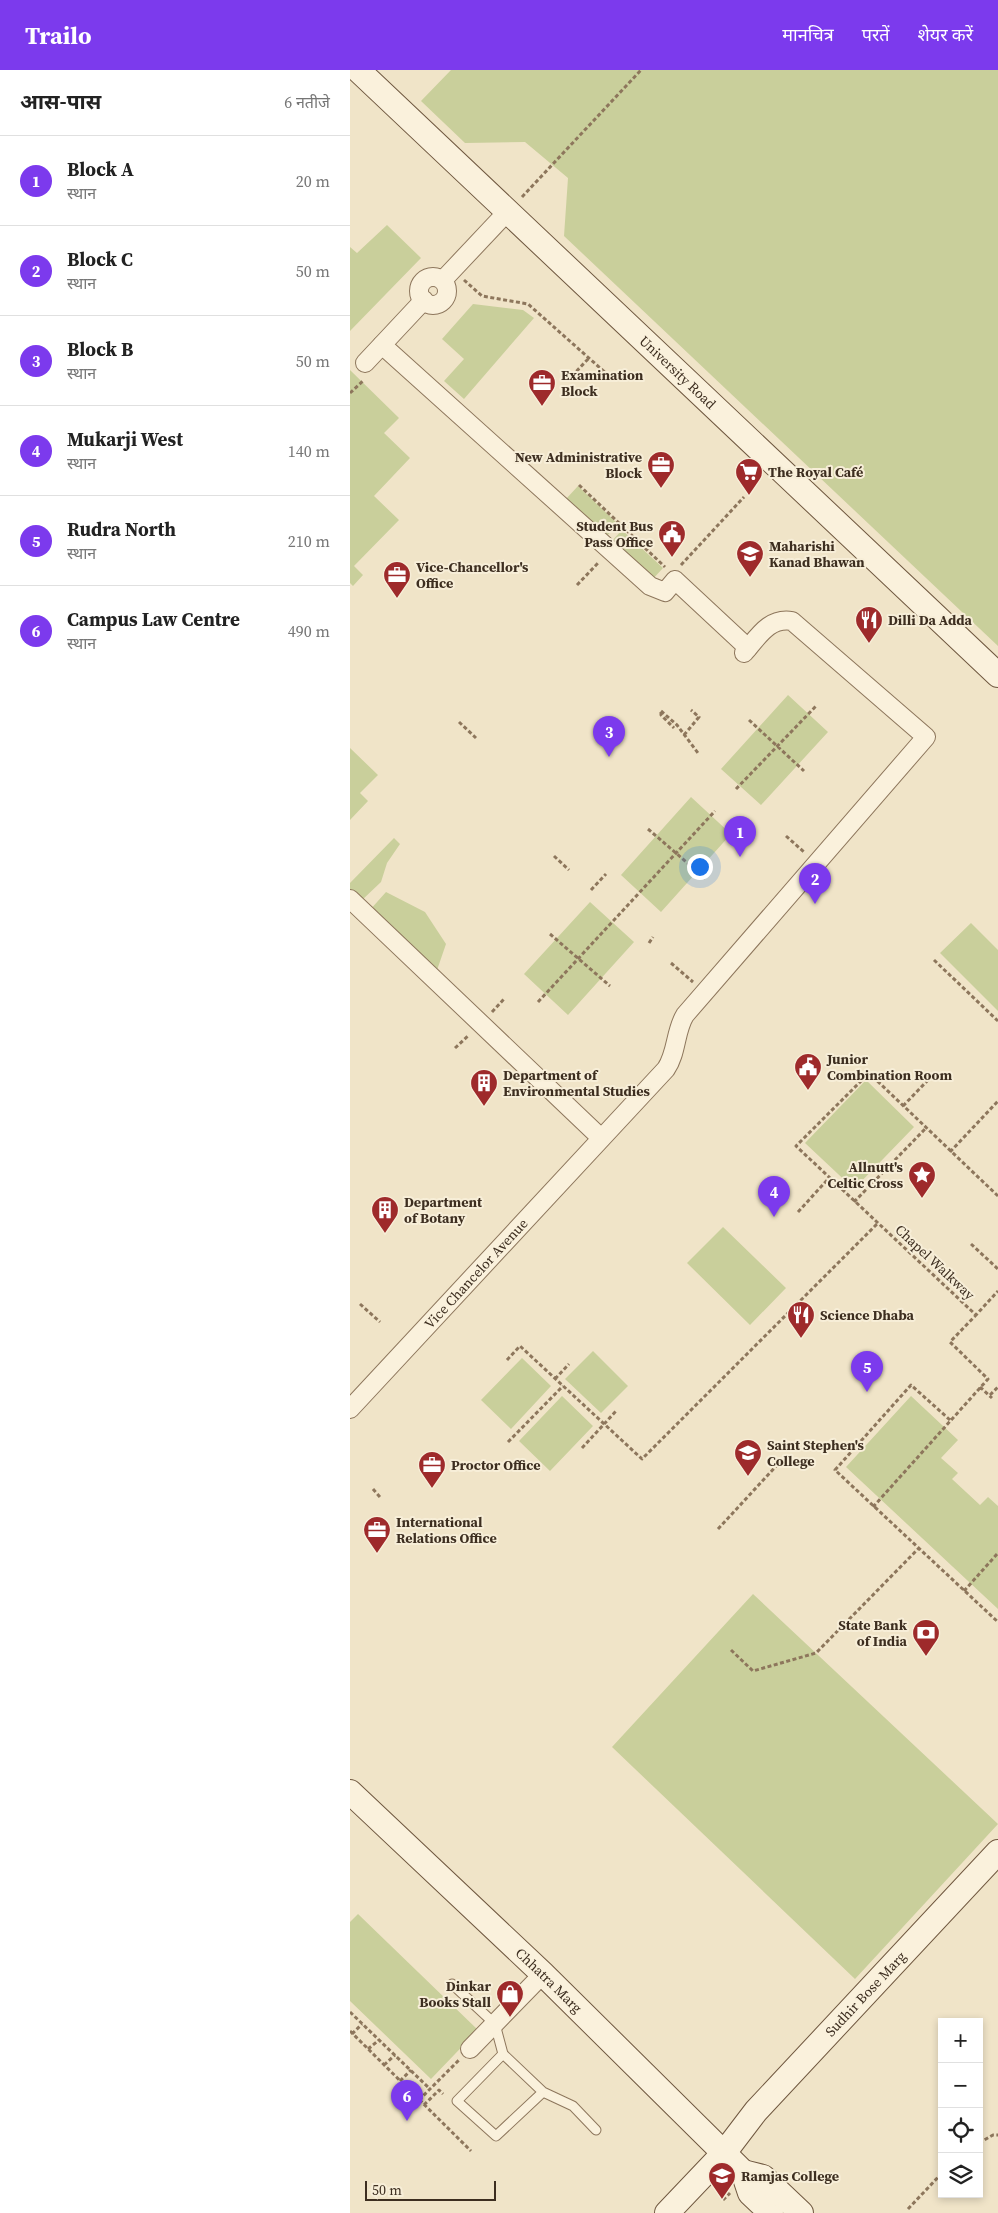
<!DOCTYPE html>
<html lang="hi">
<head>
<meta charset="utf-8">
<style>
	:root { --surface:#fff; --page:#f2f2f2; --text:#222; --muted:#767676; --line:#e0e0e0; --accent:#7c3aed }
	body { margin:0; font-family:"Source Serif 4","Noto Sans Devanagari",serif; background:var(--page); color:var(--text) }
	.controls { position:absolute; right:15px; bottom:15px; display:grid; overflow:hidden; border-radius:0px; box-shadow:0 2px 8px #0003 }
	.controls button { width:45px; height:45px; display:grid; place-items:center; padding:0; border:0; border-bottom:1px solid var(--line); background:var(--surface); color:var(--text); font:25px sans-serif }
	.scale { position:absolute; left:15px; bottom:12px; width:131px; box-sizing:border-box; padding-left:5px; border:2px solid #3d2e20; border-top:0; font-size:14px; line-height:18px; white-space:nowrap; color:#3d2e20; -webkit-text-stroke:4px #f7eed8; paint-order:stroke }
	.you { position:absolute; left:349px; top:796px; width:18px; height:18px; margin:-12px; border:4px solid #fff; border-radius:50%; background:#1a73e8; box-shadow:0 0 0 8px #1a73e833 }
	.badge { display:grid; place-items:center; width:32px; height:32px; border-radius:50%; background:var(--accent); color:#fff; font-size:16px; font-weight:700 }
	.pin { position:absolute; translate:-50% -41px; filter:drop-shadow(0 1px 2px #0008) }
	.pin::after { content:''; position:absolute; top:26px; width:18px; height:15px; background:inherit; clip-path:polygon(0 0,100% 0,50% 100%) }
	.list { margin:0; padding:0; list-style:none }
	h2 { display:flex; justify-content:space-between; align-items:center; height:65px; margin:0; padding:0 20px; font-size:21px }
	h2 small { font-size:16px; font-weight:400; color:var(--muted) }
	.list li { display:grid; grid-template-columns:32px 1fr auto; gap:15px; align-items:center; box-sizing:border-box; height:90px; padding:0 20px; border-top:1px solid var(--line) }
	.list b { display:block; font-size:19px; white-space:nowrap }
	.list p { margin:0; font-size:16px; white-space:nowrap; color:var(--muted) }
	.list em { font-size:16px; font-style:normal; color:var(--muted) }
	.icon { flex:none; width:28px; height:28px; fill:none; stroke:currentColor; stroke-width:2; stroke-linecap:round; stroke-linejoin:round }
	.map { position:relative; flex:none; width:648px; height:2143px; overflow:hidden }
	header { display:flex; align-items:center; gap:30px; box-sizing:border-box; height:70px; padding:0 25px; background:var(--accent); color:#fff }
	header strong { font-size:24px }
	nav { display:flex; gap:28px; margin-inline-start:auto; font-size:18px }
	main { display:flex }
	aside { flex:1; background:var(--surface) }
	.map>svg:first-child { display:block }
	.green { fill:#c9cf9b }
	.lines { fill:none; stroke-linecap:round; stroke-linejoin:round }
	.lane-casing { stroke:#8d765c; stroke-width:11 }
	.street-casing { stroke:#8d765c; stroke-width:20 }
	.secondary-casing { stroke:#6f573f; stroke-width:26 }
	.path { stroke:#8d765c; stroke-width:3; stroke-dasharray:4 2.5; stroke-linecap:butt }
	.lane { stroke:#faf1dc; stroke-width:9 }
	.street { stroke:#faf1dc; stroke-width:18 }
	.secondary { stroke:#faf1dc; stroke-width:24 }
	.labels { text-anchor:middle; stroke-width:4; stroke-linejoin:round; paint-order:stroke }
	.street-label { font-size:14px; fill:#3d2e20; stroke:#f7eed8 }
	.poi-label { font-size:14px; font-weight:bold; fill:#3d2e20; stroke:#f7eed8; text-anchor:start }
</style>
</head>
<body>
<header>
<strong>Trailo</strong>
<nav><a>मानचित्र</a><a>परतें</a><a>शेयर करें</a></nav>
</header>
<main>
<aside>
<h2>आस-पास<small>6 नतीजे</small></h2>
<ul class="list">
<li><span class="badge">1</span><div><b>Block A</b><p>स्थान</p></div><em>20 m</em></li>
<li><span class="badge">2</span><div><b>Block C</b><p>स्थान</p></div><em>50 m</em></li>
<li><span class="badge">3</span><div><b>Block B</b><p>स्थान</p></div><em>50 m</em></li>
<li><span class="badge">4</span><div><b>Mukarji West</b><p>स्थान</p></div><em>140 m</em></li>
<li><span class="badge">5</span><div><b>Rudra North</b><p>स्थान</p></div><em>210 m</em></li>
<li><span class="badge">6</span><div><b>Campus Law Centre</b><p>स्थान</p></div><em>490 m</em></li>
</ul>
</aside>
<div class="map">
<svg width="648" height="2143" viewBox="0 0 648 2143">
	<rect width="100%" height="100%" fill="#f0e4c8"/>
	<path class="green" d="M101,0h547v576l-434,-410 4,-58 -43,-36 -60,1 -44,-42z
		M37,155l34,33 -71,73v-84l7,6z
		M123,234l50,6 11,8 -70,81 -20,-18 20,-22 -22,-20z
		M0,300l49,48 -15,15 26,25 -36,38 25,24 -45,46 9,9 -10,11 -3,-3z
		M228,416l40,38 -12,13 -40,-38z
		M272,460l41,38 -12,13 -41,-38z
		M438,625l40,37 -67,73 -40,-36z
		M0,678l28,27 -18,18 8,8 -18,19z
		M341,727l40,37 -70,78 -40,-37z
		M44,768l6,6 -13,19 -6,19 -20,19 -11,-9v-9z
		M36,822l39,20 21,32 -10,29 -67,-62z
		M240,832l44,40 -66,73 -44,-41z
		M621,853l27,27v61l-58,-58z
		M516,1010l48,47 -60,62 -49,-46z
		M373,1157l63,61 -36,37 -63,-62z
		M243,1281l35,35 -27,27 -36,-34z
		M172,1288l29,28 -40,43 -30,-29z
		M212,1326l31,30 -43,45 -31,-30z
		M561,1326l47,44 -17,18 17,15 -6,6 28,26 8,-8 10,9v103l-152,-142z
		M403,1524l245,230 -143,155 -243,-232z
		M8,1844l120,116 -47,49 -81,-78v-79z"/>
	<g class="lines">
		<defs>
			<path id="lane" d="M102,1914l43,40 8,30 40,38 30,14 23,24
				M153,1984l-46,47 39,35 47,-44"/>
			<g id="street">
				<circle cx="83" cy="221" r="14"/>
				<path d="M93,210l65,-69"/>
				<path d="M32,275l268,241 15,6 10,-12 73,68"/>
				<path d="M15,293l59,-63"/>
				<path d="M0,829l251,239"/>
				<path id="s1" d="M0,1339l316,-340c11,-16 9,-38 19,-54l241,-278 -134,-116c-23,-4 -34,16 -48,32"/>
				<path d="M120,1979l73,-75"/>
			</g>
			<g id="secondary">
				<path id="s2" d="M8,0l640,605"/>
				<path id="s3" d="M0,1722l193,182 194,192 6,6 7,21 21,20"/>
				<path d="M393,2102l20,5 38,36"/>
				<path id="s4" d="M317,2143l57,-60 32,-42 242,-259"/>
			</g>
		</defs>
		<use href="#lane" class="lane-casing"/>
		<use href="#street" class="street-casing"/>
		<use href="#secondary" class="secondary-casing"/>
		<path class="path" d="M172,127l119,-127
			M114,210l18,16 46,8 80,71
			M222,306l17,-18
			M0,323l14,-13
			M229,415l86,82
			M331,495l63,-68
			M227,515l22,-23
			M311,641l16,14 21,28
			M311,642v3l13,13
			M399,650l55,51
			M109,652l17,16
			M334,665l15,-18 -8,-7
			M386,719l81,-84
			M298,759l58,50
			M436,766l18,16
			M204,786l15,14
			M241,820l15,-16
			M200,864l60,52
			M299,873l4,-6
			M584,890l64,61
			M321,893l22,19
			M188,932l177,-191
			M142,942l12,-13
			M105,978l13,-12
			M553,1036l26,-27
			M600,1082l48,-51
			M648,1126l-129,-123 -73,73 180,169 22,-24
			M504,1132l72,-74
			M448,1142l31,-34
			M621,1174l27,25
			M10,1234l20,18
			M157,1290l13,-14 122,113 235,-235
			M205,1309l14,-15
			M630,1317l12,11
			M640,1325l8,-8
			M600,1350l-39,-35 -76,85 163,152
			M158,1372l55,-56
			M232,1378l35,-38
			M23,1419l7,8
			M523,1437l115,-128 -38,-37 26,-27
			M368,1459l61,-66
			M614,1521l34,-38
			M381,1580l22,21 63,-18 102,-104
			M0,1942l80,77
			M0,1961l121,120
			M2,1964l10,-10
			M18,1979l11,-9
			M34,1995l11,-10
			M50,2011l11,-11
			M69,2030l40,-40
			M74,2035l15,-15 4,4
			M629,2073l14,-8h5
			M373,2130l7,-7
			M558,2139l34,-36"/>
		<use href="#lane" class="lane"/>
		<use href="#street" class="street"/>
		<use href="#secondary" class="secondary"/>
	</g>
	<defs>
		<symbol id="office-pin" viewBox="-11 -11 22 30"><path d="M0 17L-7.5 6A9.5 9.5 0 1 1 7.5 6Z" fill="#9e2a2b" stroke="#f7eed8"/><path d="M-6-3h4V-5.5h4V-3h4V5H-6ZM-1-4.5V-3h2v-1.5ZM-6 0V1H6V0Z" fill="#fff"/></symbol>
		<symbol id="supermarket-pin" viewBox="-11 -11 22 30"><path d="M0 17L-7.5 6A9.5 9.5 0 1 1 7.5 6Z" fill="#9e2a2b" stroke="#f7eed8"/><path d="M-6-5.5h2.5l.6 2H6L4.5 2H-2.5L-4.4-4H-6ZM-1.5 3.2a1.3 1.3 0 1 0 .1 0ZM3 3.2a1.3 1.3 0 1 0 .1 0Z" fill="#fff"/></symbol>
		<symbol id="civic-pin" viewBox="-11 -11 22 30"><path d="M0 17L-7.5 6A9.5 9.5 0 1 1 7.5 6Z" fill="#9e2a2b" stroke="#f7eed8"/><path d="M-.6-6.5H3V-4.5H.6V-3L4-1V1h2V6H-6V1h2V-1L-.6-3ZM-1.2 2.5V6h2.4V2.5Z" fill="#fff"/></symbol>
		<symbol id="university-pin" viewBox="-11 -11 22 30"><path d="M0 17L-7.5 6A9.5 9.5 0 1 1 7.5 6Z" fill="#9e2a2b" stroke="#f7eed8"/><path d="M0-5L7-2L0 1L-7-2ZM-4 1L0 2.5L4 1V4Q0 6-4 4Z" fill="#fff"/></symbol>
		<symbol id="restaurant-pin" viewBox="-11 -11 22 30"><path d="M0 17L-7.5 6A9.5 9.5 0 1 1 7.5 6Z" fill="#9e2a2b" stroke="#f7eed8"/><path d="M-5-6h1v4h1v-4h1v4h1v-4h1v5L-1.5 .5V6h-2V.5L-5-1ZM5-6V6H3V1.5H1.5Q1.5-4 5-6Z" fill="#fff"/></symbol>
		<symbol id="building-pin" viewBox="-11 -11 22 30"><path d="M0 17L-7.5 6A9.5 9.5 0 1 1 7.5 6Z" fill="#9e2a2b" stroke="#f7eed8"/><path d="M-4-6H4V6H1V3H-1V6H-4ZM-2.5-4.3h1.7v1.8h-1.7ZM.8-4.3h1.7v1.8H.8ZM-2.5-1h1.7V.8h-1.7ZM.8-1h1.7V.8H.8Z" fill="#fff"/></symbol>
		<symbol id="sight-pin" viewBox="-11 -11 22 30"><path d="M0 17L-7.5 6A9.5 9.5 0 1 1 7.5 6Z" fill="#9e2a2b" stroke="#f7eed8"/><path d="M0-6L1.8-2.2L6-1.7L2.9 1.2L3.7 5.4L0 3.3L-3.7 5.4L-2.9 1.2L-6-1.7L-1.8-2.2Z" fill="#fff"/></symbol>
		<symbol id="bank-pin" viewBox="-11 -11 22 30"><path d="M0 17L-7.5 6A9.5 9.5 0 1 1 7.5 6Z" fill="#9e2a2b" stroke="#f7eed8"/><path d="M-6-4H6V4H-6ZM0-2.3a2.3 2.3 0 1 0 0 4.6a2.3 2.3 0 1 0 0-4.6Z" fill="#fff"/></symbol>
		<symbol id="shop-pin" viewBox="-11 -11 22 30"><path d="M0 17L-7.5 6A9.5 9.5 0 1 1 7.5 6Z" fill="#9e2a2b" stroke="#f7eed8"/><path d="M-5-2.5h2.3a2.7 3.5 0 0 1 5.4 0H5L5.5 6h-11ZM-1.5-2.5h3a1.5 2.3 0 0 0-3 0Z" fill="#fff"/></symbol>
	</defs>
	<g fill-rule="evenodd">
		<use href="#office-pin" x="176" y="297" width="32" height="43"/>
		<use href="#office-pin" x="295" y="379" width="32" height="43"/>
		<use href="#supermarket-pin" x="383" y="386" width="32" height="43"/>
		<use href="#civic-pin" x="306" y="448" width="32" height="43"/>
		<use href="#university-pin" x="384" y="468" width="32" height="43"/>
		<use href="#office-pin" x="31" y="489" width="32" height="43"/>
		<use href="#restaurant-pin" x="503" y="534" width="32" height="43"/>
		<use href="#civic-pin" x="442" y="981" width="32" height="43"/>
		<use href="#building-pin" x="118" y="997" width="32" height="43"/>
		<use href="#sight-pin" x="556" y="1089" width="32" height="43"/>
		<use href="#building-pin" x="19" y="1124" width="32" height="43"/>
		<use href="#restaurant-pin" x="435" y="1229" width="32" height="43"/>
		<use href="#university-pin" x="382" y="1367" width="32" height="43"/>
		<use href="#office-pin" x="66" y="1379" width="32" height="43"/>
		<use href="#office-pin" x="11" y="1444" width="32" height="43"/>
		<use href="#bank-pin" x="560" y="1547" width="32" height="43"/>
		<use href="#shop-pin" x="144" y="1908" width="32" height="43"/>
		<use href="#university-pin" x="356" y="2090" width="32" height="43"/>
	</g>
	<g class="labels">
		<g class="street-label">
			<text dy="5" stroke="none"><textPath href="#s2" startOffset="440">University Road</textPath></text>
			<text transform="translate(585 1192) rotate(43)" y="5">Chapel Walkway</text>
			<text dy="5" stroke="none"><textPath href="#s1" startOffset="185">Vice Chancelor Avenue</textPath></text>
			<text dy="5" stroke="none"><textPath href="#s3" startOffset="274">Chhatra Marg</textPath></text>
			<text dy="5" stroke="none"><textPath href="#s4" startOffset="296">Sudhir Bose Marg</textPath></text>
		</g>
		<g class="poi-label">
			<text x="211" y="310">Examination<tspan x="211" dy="16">Block</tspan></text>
			<text x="292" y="392" text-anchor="end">New Administrative<tspan x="292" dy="16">Block</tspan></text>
			<text x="418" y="407">The Royal Café</text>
			<text x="303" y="461" text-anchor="end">Student Bus<tspan x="303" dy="16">Pass Office</tspan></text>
			<text x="419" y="481">Maharishi<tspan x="419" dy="16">Kanad Bhawan</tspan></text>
			<text x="66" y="502">Vice-Chancellor's<tspan x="66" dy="16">Office</tspan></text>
			<text x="538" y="555">Dilli Da Adda</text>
			<text x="477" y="994">Junior<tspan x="477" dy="16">Combination Room</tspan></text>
			<text x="153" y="1010">Department of<tspan x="153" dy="16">Environmental Studies</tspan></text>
			<text x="553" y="1102" text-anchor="end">Allnutt's<tspan x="553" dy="16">Celtic Cross</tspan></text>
			<text x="54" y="1137">Department<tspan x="54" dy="16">of Botany</tspan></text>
			<text x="470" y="1250">Science Dhaba</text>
			<text x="417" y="1380">Saint Stephen's<tspan x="417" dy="16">College</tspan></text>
			<text x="101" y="1400">Proctor Office</text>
			<text x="46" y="1457">International<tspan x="46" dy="16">Relations Office</tspan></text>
			<text x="557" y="1560" text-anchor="end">State Bank<tspan x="557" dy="16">of India</tspan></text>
			<text x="141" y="1921" text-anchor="end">Dinkar<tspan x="141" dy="16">Books Stall</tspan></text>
			<text x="391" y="2111">Ramjas College</text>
		</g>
	</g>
</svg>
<div class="controls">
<button>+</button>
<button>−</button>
<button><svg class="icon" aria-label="locate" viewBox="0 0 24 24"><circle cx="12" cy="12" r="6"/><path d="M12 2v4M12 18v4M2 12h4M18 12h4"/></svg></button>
<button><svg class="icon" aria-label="layers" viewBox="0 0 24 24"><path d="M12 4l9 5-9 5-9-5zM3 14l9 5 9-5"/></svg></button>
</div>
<div class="scale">50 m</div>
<div class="you"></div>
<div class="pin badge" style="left:390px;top:787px">1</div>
<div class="pin badge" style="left:465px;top:834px">2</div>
<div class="pin badge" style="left:259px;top:687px">3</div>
<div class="pin badge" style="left:424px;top:1147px">4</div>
<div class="pin badge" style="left:517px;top:1322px">5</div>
<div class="pin badge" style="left:57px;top:2051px">6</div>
</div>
</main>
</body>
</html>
